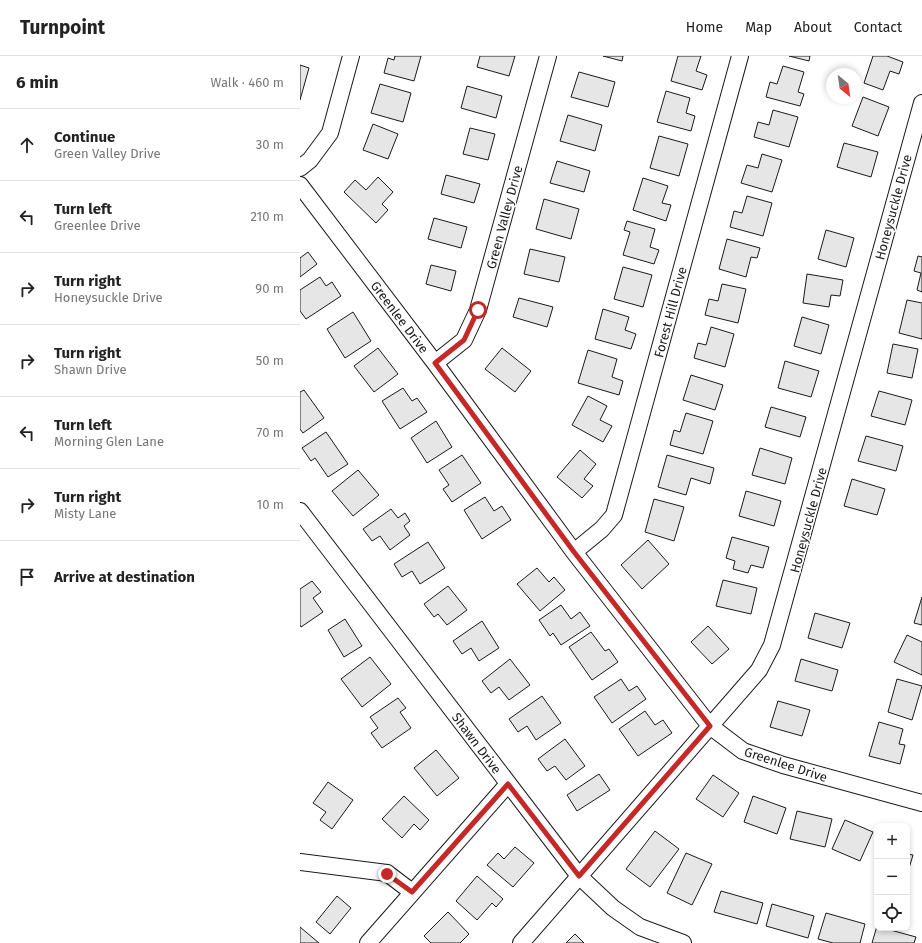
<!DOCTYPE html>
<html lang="en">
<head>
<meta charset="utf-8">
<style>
	:root { --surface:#fff; --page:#f6f6f6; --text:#222; --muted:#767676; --line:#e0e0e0 }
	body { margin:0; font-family:"Fira Sans",sans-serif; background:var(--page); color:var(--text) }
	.controls { position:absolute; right:12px; bottom:12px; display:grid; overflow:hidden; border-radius:8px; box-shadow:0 2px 6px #0003 }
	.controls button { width:36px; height:36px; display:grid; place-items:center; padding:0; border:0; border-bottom:1px solid var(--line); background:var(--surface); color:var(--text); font:20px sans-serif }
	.compass { position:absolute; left:526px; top:12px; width:36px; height:36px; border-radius:50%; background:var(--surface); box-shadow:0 2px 6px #0003; rotate:151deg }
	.stop { position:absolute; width:12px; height:12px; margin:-9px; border:3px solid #c62828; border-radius:50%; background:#fff }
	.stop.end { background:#c62828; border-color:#fff; box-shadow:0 1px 4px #0008 }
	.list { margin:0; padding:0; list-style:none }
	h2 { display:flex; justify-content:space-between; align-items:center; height:52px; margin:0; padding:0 16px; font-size:17px }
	h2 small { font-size:13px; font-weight:400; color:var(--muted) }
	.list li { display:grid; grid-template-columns:26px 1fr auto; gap:12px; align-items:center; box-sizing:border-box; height:72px; padding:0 16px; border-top:1px solid var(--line) }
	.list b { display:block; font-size:15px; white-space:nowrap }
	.list p { margin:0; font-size:13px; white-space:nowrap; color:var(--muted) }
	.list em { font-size:13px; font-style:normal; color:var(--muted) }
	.icon { flex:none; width:22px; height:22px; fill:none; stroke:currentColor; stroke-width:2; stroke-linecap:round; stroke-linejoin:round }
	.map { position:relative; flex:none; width:622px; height:887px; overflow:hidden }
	header { display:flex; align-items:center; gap:24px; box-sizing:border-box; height:56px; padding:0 20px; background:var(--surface); border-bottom:1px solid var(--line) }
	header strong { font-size:19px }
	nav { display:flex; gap:22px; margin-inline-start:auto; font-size:14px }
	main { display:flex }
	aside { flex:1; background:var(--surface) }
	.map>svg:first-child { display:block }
	.building { fill:#e6e6e6; stroke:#1a1a1a }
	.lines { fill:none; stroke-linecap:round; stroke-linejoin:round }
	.minor-casing { stroke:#1a1a1a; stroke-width:18 }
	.minor { stroke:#fff; stroke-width:16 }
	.route { stroke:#c62828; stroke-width:5 }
	.labels { text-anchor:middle; stroke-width:3; stroke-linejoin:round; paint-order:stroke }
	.street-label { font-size:13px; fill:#1a1a1a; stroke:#fff }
</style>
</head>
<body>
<header>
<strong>Turnpoint</strong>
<nav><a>Home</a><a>Map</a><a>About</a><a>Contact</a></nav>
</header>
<main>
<aside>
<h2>6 min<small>Walk · 460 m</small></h2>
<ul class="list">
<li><svg class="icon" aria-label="ahead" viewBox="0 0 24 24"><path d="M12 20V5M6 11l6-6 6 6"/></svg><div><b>Continue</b><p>Green Valley Drive</p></div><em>30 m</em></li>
<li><svg class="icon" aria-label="left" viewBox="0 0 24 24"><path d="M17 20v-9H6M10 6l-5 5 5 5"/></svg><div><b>Turn left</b><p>Greenlee Drive</p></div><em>210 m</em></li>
<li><svg class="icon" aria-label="right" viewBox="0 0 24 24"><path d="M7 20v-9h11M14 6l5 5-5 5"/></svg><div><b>Turn right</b><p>Honeysuckle Drive</p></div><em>90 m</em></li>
<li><svg class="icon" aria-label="right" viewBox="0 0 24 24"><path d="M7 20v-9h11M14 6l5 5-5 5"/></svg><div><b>Turn right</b><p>Shawn Drive</p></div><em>50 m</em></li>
<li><svg class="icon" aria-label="left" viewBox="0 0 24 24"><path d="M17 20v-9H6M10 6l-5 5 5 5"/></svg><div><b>Turn left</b><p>Morning Glen Lane</p></div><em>70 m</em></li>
<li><svg class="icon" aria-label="right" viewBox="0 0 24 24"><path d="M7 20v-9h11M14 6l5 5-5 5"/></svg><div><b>Turn right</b><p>Misty Lane</p></div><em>10 m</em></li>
<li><svg class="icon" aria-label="arrive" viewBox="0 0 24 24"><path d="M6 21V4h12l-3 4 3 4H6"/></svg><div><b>Arrive at destination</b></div></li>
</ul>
</aside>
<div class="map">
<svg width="622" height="887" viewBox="0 0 622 887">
	<rect width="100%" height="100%" fill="#fff"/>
	<path class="building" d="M95,0h26l-7,25 -30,-8 4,-15 6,2z
		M180,0h35l-6,20 -32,-9z
		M303,0h20l-1,5z
		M378,0h23l-5,15 11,4 -5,15 -31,-9z
		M489,0h21l-1,5z
		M573,0h14l16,6 -4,12 -9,-3 -7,19 -19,-7z
		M0,9l9,3 -9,32z
		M483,10l21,6 -6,20 6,2 -4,12 -34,-9 4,-15 7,2z
		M279,16l36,10 -7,25 -37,-10z
		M80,28l31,9 -8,29 -32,-9z
		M167,30l35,10 -6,22 -35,-10z
		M366,35l24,7 -4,15 9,3 -4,15 -34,-9z
		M563,41l26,10 -11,29 -26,-10z
		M473,54l25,7 -9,30 -35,-10 4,-15 11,3z
		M268,59l34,10 -7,26 -35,-10z
		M73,68l25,10 -10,25 -25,-9z
		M170,72l25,6 -7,26 -25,-6z
		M359,80l29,8 -9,32 -29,-8z
		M544,87l34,9 -7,25 -34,-10z
		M462,98l20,6 -10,32 -31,-9 6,-18 11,3z
		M257,105l33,10 -6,21 -34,-9z
		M146,119l34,9 -6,19 -33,-9z
		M78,121l15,15 -11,12 6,6 -12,13 -32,-31 11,-12 11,10z
		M343,122l25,8 -6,17 9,2 -5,16 -33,-11z
		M447,140l25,7 -9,33 -33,-9 4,-16 8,2z
		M244,143l35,10 -8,30 -35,-10z
		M134,162l33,9 -6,21 -33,-9z
		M327,165l28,8 -5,18 9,3 -5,14 -31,-9 7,-23 -6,-2z
		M526,174l28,8 -8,29 -28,-8z
		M427,183l33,9 -3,10 -6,-1 -5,20 -27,-8z
		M230,193l35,8 -6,25 -35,-8z
		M8,196l9,12 -17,13v-19z
		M618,200l4,1v35l-5,-2 4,-17 -7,-2z
		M131,209l25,6 -5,20 -25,-7z
		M323,211l29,8 -9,32 -29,-8z
		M507,218l36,6 -3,16 -9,-1 -2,12 -26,-4z
		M20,221l6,9 6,-4 9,14 -35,23 -6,-8v-21z
		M422,228l24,5 -8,34 -33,-8 4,-16 9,2z
		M219,242l34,9 -6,20 -34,-10z
		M607,244l15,3v36l-23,-6z
		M303,253l26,8 -4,13 11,4 -5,15 -36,-10z
		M53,256l18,29 -26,17 -18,-29z
		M502,261l27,8 -8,29 -27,-8z
		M411,271l23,7 -9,33 -31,-9 4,-15 8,2z
		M593,288l25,5 -6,29 -25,-5z
		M78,292l20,26 -24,18 -20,-26z
		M202,292l29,23 -16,21 -30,-23z
		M288,294l29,9 -5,18 11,4 -4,14 -41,-12z
		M485,305l34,10 -8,26 -33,-9z
		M391,319l32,10 -8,25 -32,-10z
		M103,332l9,13 5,-3 10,14 -27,17 -18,-28z
		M4,334l20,28 -21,15 -3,-4v-37z
		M579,335l33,9 -7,25 -34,-9z
		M288,340l19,10 -7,14 12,6 -9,16 -31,-17z
		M471,351l35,10 -6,20 -35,-10z
		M386,357l27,8 -10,33 -33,-9 4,-15 6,2z
		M136,365l16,26 -25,16 -16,-25z
		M26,376l22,32 -20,13 -13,-19 -4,3 -9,-13z
		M566,380l37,10 -7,25 -38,-10z
		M460,392l32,10 -7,26 -33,-9z
		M280,394l16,14 -12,15 9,7 -11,12 -25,-21z
		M162,399l19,28 -29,19 -9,-13 6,-4 -10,-15z
		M367,399l47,13 -4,16 -19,-6 -5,17 -28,-8z
		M58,414l21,25 -26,21 -21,-25z
		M552,423l33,10 -8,26 -33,-9z
		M446,435l35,10 -7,25 -35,-10z
		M185,441l9,14 8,-5 9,14 -29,19 -18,-29z
		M354,443l30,8 -10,34 -29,-9z
		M91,453l7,9 7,-5 5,8 -6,5 6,9 -20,15 -10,-14 -8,5 -9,-12z
		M432,481l37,10 -6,21 -12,-3 -3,8 -15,-4 2,-8 -9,-3z
		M348,484l21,24 -27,25 -21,-24z
		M128,486l17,26 -25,16 -8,-13 -10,6 -8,-13z
		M237,512l12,14 5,-5 11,13 -25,21 -23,-27z
		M423,524l34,8 -6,26 -35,-8z
		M12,525l9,11 -8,6 10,14 -22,15 -1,-2v-36z
		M148,530l19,24 -20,15 -9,-11 -4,3 -10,-13z
		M622,541v28l-8,-2z
		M261,549l10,14 9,-7 10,14 -29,19 -8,-12 -3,3 -11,-16z
		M515,557l35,10 -8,25 -34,-10z
		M45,563l17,27 -18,11 -16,-27z
		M182,565l17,27 -20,13 -8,-13 -9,6 -9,-13z
		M408,570l21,23 -17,15 -21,-22z
		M291,576l14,19 4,-2 9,13 -26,18 -23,-33z
		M607,579l15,7v33l-28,-13z
		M70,601l21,27 -29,23 -21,-28z
		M210,603l20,26 -21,15 -10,-13 -8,6 -9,-12z
		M501,603l37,11 -6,21 -37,-10z
		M321,623l8,12 8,-5 9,13 -34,24 -18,-26z
		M597,623l25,7 -10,34 -24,-8z
		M242,640l19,27 -25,17 -9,-14 -9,6 -9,-13z
		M98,642l8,10 -6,4 11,16 -29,20 -11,-15 7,-5 -8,-11z
		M478,645l32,9 -8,26 -32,-9z
		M345,655l10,14 8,-5 9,13 -34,23 -19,-27z
		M579,666l24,7 -4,15 6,1 -5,19 -31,-8z
		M265,683l20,27 -19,14 -11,-14 -8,5 -9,-12z
		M136,694l23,28 -22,18 -23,-28z
		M299,718l11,16 -33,21 -10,-16z
		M413,719l26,18 -16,24 -27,-18z
		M28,726l25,18 -21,29 -12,-9 6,-8 -13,-9z
		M104,740l25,24 -9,10 -6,-6 -12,14 -20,-19z
		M453,740l33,12 -9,26 -33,-12z
		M497,755l35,8 -7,28 -35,-8z
		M545,764l28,12 -13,29 -28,-12z
		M355,775l24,18 -29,38 -24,-18z
		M215,791l19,16 -21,24 -26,-22 11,-12 6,6z
		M386,797l26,11 -20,41 -25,-12z
		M607,798l6,1 -6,20z
		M177,820l26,23 -7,8 -4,-4 -15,17 -21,-19z
		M421,835l42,12 -6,21 -43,-12z
		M37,840l14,12 -21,26 -14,-12z
		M472,848l42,12 -6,22 -42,-12z
		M148,856l21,22 -9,9h-29l-7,-7z
		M526,857l39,11 -5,19h-27l-15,-4z
		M577,870v2h6l33,9 -2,6h-42z
		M0,871l19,16h-19z
		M275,878l9,9h-18z"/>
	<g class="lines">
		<defs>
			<path id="minor" d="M0,112l10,-8 20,-27 21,-77
				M0,129l135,178 139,189 136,174 33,25 40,14 139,38
				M135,307l29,-23 14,-30 70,-254
				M0,455l279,365 34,32 27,19 43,16
				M274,496l28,-23 12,-14 126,-459
				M0,806l87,11 25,19
				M68,887l140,-159
				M221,887l238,-273 13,-25 150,-542"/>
		</defs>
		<use href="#minor" class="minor-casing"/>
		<use href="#minor" class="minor"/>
	</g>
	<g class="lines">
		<path class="route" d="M87,818l25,18 96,-108 71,92 131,-150 -136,-174 -139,-189 29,-23 14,-30"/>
	</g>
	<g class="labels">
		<g class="street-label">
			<text transform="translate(593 151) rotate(-75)" y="5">Honeysuckle Drive</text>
			<text transform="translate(204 161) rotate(-75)" y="5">Green Valley Drive</text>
			<text transform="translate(370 256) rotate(-75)" y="5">Forest Hill Drive</text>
			<text transform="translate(100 261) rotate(53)" y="5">Greenlee Drive</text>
			<text transform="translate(508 464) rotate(-75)" y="5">Honeysuckle Drive</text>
			<text transform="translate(177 687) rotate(53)" y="5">Shawn Drive</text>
			<text transform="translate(486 708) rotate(18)" y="5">Greenlee Drive</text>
		</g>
	</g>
</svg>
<div class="controls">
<button>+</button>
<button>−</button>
<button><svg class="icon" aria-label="locate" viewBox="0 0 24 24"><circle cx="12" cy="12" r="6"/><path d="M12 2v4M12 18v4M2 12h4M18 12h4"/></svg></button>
</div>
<svg class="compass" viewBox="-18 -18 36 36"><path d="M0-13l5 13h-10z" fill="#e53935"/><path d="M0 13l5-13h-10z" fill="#767676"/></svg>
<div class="stop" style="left:178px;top:254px"></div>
<div class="stop end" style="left:87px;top:818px"></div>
</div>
</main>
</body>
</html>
